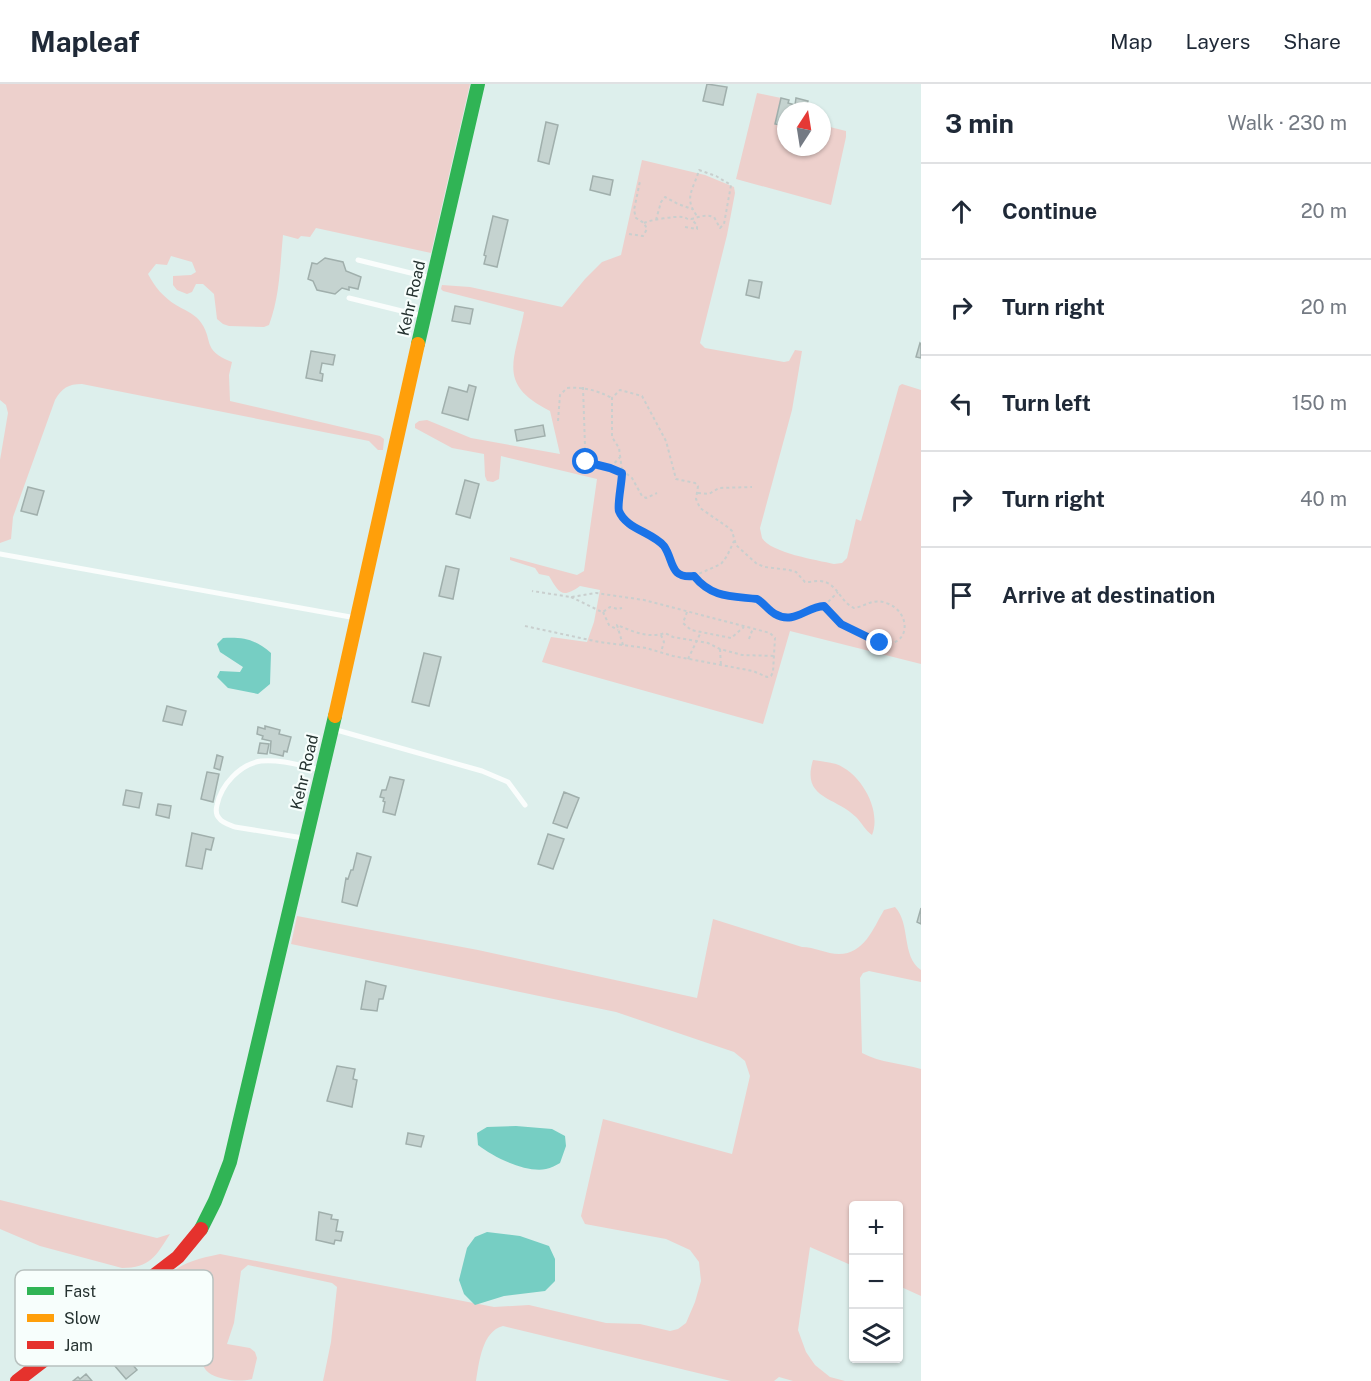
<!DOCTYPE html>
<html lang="en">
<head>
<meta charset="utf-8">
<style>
	:root { --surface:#fff; --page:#f2f2f3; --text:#1f2937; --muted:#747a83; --line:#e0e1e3 }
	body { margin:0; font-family:"Public Sans",sans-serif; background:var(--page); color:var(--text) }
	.controls { position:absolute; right:18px; bottom:18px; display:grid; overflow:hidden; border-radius:6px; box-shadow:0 2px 4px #0004 }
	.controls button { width:54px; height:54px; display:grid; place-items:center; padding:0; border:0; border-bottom:2px solid var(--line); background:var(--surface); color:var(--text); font:30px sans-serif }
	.compass { position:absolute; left:777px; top:18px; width:54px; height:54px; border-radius:50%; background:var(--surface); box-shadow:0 2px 4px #0004; rotate:12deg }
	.stop { position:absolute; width:18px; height:18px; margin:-14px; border:4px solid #1a73e8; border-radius:50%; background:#fff }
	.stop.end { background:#1a73e8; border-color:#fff; box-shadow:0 2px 6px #0008 }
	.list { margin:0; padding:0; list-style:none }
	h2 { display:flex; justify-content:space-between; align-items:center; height:78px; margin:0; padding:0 24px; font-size:26px }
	h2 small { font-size:20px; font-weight:400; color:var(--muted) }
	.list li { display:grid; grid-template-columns:39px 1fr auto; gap:18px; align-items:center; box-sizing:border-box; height:96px; padding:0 24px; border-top:2px solid var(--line) }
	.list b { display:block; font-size:22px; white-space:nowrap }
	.list em { font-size:20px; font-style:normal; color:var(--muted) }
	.icon { flex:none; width:33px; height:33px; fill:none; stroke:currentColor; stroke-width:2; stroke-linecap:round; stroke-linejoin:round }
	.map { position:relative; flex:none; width:921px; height:1297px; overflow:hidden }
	header { display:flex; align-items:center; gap:36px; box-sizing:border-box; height:84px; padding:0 30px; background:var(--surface); border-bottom:2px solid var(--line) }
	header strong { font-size:28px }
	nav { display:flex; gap:33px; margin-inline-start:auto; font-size:21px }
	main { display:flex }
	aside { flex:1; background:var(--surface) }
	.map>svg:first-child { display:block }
	.green { fill:#edd0cc }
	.water { fill:#76cec3 }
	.building { fill:#c5d3d0; stroke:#a0afac; stroke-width:1.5 }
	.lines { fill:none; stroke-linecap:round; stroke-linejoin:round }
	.path { stroke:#c9cfce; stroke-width:2; stroke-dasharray:3 3; stroke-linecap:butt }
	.lane { stroke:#fafdfc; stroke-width:5 }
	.fast { stroke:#30b455; stroke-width:14 }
	.slow { stroke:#ff9f0a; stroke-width:14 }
	.jam { stroke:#e5322d; stroke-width:14 }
	.route { stroke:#1a73e8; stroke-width:8 }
	.labels { text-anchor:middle; stroke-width:4.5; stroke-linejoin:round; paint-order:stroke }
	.street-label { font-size:16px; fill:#253230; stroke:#f7fefc }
	.key { fill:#f7fefc; stroke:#b8c1bf; stroke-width:1.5 }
	.key-label { font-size:16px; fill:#253230 }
</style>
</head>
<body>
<header>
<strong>Mapleaf</strong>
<nav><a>Map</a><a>Layers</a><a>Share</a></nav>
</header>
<main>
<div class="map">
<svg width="921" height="1297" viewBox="0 0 921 1297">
	<rect width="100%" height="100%" fill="#ddefec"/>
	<path class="green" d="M0,0h470l-39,169 -115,-25 -6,9 -9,-1 -3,3 -15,-4c-3,30 -3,61 -14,90l-5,2 -35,-1 -6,-2 -6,-5 -3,-25 -11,-10h-7l-4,8 -5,2 -10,-4 -4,-5v-9l18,-1 5,-3 -4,-10 -21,-6 -4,9 -11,-1 -8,10c7,13 15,23 28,31 8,5 17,8 23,15 16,19 1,30 33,42l-3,13 1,26 150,35 4,3 -1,11h-5l-9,-9 -287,-57c-14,0 -20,4 -27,16l-42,117 -2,22 -11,4v-83l8,-47 -2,-8 -6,-5z
		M757,9l24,5 -6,25 11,3v21h36v-22l24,6v6l-15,68 -95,-26z
		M642,76l63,15 29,12 1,6 -8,42 -27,108 5,5 79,14 5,-1 6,-11 7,1 -10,59 -32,118c0,1 2,9 2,10 9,15 55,22 72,26l8,-1 5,-5 9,-39 5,2 38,-135 3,-2 19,6v274l-131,-33 -27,93 -221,-62 9,-25 36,5 7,-20 6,-32 -20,-4c-18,13 -21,7 -31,-10l-10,-2 -4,-6 -25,-8v-3l67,18 7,-4 13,-92 -96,-23 -2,23 -6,3 -6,-1 -2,-5 -1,-22 -32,-6 -37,-20v-4l4,-3 8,-1 44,18 89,16 -10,-43c-54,-27 -35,-50 -26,-99l-81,-21 -2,-2 1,-4 28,2 92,20 23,-28 17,-17 19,-7z
		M813,676c7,1 16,2 23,4 25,9 46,46 36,71 -7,-5 -10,-12 -16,-18 -21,-21 -55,-18 -43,-57z
		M895,823c16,17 6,49 26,63v12l-52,-11 -6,2 -3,5 2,75c19,10 39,10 59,16v227l-22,-10 -1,-80h-44l-1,60 -43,-19 -12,83 8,22 9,13 15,12 15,4h-52l-14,-4 -5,4h-43l-228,-55c-21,5 -24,37 -27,55h-153l8,-39 6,-55 -5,-4 -84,-18 -7,6 -7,52 -7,21 23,4 5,4 2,6 -5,21c-8,2 -18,2 -27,0 -9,-2 -20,-5 -22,-15 -4,-22 22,-60 -7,-73 0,0 -7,-4 -8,-4 -7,0 -16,4 -23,5l-6,-3 -1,-5c21,-20 33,-24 62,-30l274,53 35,-2 77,18 34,1 30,7 8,-2 8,-6 9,-21 6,-21 -2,-19 -9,-12 -24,-11 -81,-15 -4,-8 22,-97 129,35 18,-78 -5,-15 -11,-9 -118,-40 -325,-68 6,-28 181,34 219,48 16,-79 89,28c12,0 25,7 37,7 25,0 34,-25 45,-44z
		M0,1116l157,38 13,-4c-14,22 -20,34 -48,34l-82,-22 -40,-17z"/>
	<path class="water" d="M223,554c20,-1 32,1 48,15l-1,31 -12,10 -30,-6 -11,-11 3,-6 20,1 3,-5 -23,-15 -3,-8z
		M516,1042l36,3 13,7 1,10 -6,17c-4,2 -9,5 -14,6 -20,4 -53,-12 -68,-24l-1,-12 10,-6z
		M487,1148l33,4 29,10 6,13v22l-10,10 -41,5 -29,9 -11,-11 -5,-14 8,-32 8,-11z"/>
	<path class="building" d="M707,0l20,3 -4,18 -20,-4z
		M781,14l8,2 -1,3 7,2 1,-7 12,3 -3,10h-19v15l-11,-2z
		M546,38l12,3 -9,39 -11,-3z
		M593,92l20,4 -3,15 -20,-5z
		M493,132l15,4 -11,47 -13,-3 2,-8 -2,-1z
		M325,174l18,4 3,9 15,6 -3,12 -9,-2v3l-7,-2 -7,6 -18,-4 -4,-9 -5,-2 4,-16 5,1z
		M749,196l13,2 -3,16 -13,-3z
		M455,222l18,3 -3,15 -18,-3z
		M920,259l1,1v14l-5,-1z
		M311,267l24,4 -2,10 -11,-2 -2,10 3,1 -1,7 -16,-3z
		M469,301l7,2 -8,33 -26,-7 7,-26 18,5z
		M543,341l2,11 -28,5 -2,-11z
		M465,396l14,4 -9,34 -14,-4z
		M28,403l16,4 -7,24 -16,-4z
		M446,482l13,3 -6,30 -14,-3z
		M424,569l17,4 -12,49 -17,-4z
		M167,622l19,5 -4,14 -19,-4z
		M265,642l15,4 -1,4 12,3 -4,15 -3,-1 -1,5 -13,-3 1,-12 -9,-2 1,-3 -6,-2 1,-7 7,2z
		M260,659l9,1 -2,10 -9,-1z
		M217,671l6,2 -3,13 -6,-2z
		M207,688l12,2 -6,28 -12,-3z
		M390,693l14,3 -9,35 -12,-3 2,-10 -2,-1 1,-3 -4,-1 2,-7h4z
		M126,706l16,3 -3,15 -16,-3z
		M564,708l15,6 -12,30 -14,-5z
		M158,720l13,2 -2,12 -13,-3z
		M192,749l22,5 -3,12 -5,-1 -4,20 -16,-3z
		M548,750l16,5 -11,30 -15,-5z
		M357,769l14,4 -14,49 -15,-4 4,-24 2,1 3,-9h2z
		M921,824v16l-4,-2z
		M366,897l20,5 -3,13h-4l-2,12 -16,-2z
		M337,982l18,3 -2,10 4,1 -5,27 -25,-6z
		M408,1049l16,3 -3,11 -15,-3z
		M319,1128l13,3 -1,4 7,1 -2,11 7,1 -2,9 -6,-1 -1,4 -18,-4z
		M131,1255l8,9 -12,10 10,12 -11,9 -18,-21z
		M86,1290l6,7h-19l5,-4 2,2z"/>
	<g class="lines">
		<path class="path" d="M656,136l5,-18 4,-5 13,7 14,5
			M644,139c6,-3 30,-7 38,-6 5,0 4,3 9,2 9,-2 14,-5 23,-2l6,11 4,-4 7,-39 -15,-9 -17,-6c-5,19 -16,27 -2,46
			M685,143l12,2v-4l-6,-6
			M629,150l14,2 4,-7 -3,-6 -8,-5 -2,-8 6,-29
			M583,303l2,59 -2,13 3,3 24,6 11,-12
			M558,337l2,-26 7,-7c17,-1 29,2 45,10
			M610,384l11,5
			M622,386l10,8 10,18 4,2 11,-5
			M698,409l11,1 10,-6 33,-1
			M694,492c11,14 30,22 48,23 5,0 9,-1 15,0 7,4 11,11 18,15 19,11 31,-7 49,-8 6,5 10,12 16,17 10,7 25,16 37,19 33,10 37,-30 9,-39 -13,-5 -20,3 -32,5 -14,-6 -17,-26 -34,-27 -5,0 -10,1 -15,1l-9,-10 -7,-2 -24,-3 -8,-3 -21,-19 -4,-14 -3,-3 -29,-20 -4,-9 2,-13 -3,-3 -19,-4 -10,-38 -24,-45 -22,-6 -8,8v39l7,11 3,22v20l-4,16 2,7 8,9 36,24 9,23 10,7h11l27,-12 6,-8 7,-15
			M571,513l29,14 3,1 7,-5 8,2 4,-1
			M824,522l14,-14
			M603,528l6,13 9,5
			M687,528l-4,11 8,7 40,8 13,-11
			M525,542l74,16 47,6 27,8 80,15 14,6 4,-1 2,-4 2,-34 -5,-5 -126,-33 -48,-7 -25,4 -39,-6
			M661,551l3,7 -3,10
			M749,555l4,-11
			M623,561l-6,-20c15,6 31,14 48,8l8,4 35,6 12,6 22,6 33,1
			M720,565l1,17
			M688,575l13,-27"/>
		<path class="lane" d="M358,176l73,18
			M349,214l73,18
			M0,470l356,64
			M333,645l149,42 26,11 17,23
			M303,754l-68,-11c-5,-2 -13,-4 -16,-9 -3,-3 -3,-9 -2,-13 4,-20 23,-41 44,-44 19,-2 41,5 60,9"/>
		<path class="fast" d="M418,260l60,-260
			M201,1145l14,-28 15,-39 105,-446"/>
		<path class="slow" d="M335,632l83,-372"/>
		<path class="jam" d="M17,1297l161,-124 23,-28"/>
	</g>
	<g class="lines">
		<path class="route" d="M586,378l24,6 12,5c0,9 -5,32 -3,38 7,18 33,21 45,35 10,14 5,33 30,30 18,22 37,20 63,23 7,4 11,11 18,15 19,11 31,-7 49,-8l17,18 39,19"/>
	</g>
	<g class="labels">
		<g class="street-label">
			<text transform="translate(411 214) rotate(-77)" y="6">Kehr Road</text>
			<text transform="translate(304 688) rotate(-77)" y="6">Kehr Road</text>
		</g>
	</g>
	<rect x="15" y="1186" width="198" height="96" rx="9" class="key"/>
	<rect x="27" y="1203" width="27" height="8" fill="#30b455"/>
	<rect x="27" y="1230" width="27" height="8" fill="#ff9f0a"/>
	<rect x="27" y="1257" width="27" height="8" fill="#e5322d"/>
	<g class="key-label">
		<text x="64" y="1213">Fast</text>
		<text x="64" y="1240">Slow</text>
		<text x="64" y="1267">Jam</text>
	</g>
</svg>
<div class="controls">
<button>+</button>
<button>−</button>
<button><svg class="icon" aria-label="layers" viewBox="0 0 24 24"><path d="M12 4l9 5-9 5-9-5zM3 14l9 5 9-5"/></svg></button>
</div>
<svg class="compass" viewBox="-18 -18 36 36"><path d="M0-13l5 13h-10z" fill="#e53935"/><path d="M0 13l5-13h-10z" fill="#747a83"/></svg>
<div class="stop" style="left:586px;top:378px"></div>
<div class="stop end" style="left:880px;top:559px"></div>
</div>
<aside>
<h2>3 min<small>Walk · 230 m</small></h2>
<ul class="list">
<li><svg class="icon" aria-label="ahead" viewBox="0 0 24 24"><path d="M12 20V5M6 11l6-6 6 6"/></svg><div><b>Continue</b></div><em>20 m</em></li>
<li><svg class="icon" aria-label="right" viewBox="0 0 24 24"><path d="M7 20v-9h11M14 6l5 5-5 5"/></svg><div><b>Turn right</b></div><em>20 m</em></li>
<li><svg class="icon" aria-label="left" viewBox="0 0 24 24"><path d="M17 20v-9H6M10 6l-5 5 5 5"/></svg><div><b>Turn left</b></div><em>150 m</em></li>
<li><svg class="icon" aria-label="right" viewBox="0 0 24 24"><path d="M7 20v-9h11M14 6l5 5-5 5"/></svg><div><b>Turn right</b></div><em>40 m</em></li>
<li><svg class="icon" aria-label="arrive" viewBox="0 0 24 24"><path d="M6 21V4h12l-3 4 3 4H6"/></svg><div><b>Arrive at destination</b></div></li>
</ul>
</aside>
</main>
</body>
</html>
